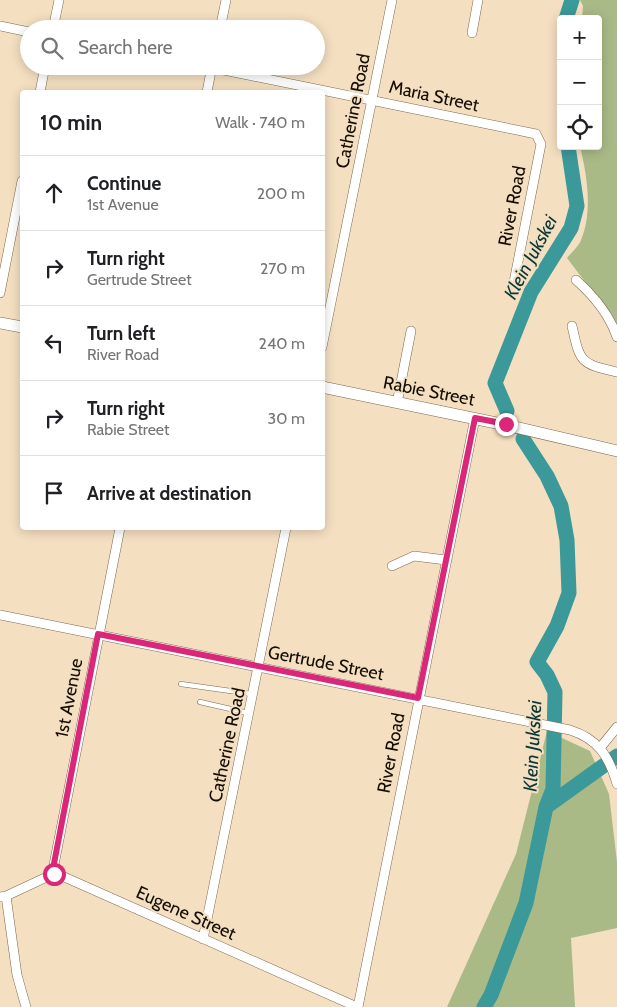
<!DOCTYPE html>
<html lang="en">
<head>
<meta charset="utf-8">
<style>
	:root { --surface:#fff; --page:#f6f6f6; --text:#202124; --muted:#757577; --line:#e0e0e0 }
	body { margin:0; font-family:Cabin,sans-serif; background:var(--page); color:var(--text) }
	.controls { position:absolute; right:15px; top:15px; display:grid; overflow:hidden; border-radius:5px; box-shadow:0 2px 12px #0003 }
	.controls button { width:45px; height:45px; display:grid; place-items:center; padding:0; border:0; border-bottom:1px solid var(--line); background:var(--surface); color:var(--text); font:25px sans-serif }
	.stop { position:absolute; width:15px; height:15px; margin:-11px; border:4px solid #db2777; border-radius:50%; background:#fff }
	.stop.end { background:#db2777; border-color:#fff; box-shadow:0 1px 5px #0008 }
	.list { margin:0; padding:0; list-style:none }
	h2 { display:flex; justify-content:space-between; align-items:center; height:65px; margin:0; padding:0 20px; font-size:21px }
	h2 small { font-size:16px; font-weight:400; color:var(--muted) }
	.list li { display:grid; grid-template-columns:32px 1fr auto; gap:15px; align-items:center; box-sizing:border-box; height:75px; padding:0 20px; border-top:1px solid var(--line) }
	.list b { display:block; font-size:19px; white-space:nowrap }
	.list p { margin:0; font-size:16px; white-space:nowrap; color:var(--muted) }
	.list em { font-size:16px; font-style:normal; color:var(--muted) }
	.icon { flex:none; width:28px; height:28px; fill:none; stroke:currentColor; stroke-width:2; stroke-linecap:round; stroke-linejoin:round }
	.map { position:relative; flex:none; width:617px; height:1007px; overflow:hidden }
	.search { position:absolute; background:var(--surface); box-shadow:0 2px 12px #0003; left:20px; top:20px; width:305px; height:55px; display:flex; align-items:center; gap:12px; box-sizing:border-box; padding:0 18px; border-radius:28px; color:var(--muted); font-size:19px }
	.panel { position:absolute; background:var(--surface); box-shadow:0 2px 12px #0003; left:20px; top:90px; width:305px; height:440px; border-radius:5px }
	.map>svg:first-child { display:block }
	.green { fill:#a9ba87 }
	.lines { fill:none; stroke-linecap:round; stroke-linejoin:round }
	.river { stroke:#3c999a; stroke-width:15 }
	.service-casing { stroke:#7d6a4f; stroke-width:5.5 }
	.minor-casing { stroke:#7d6a4f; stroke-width:10 }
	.tertiary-casing { stroke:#7d6a4f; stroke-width:12 }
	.service { stroke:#fff; stroke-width:4.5 }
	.minor { stroke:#fff; stroke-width:9 }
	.tertiary { stroke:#fff; stroke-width:11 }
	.route { stroke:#db2777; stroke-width:6 }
	.labels { text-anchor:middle; stroke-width:4; stroke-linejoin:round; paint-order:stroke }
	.street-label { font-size:18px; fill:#140d04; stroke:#f4dfc1 }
	.water-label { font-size:19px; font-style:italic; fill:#093637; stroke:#f4dfc1 }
</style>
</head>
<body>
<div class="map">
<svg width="617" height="1007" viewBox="0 0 617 1007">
	<rect width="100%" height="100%" fill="#f4dfc1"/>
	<path class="green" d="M580,0h37v329l-3,-9 -47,-62c4,-5 12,-12 14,-18 12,-29 6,-64 -1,-94h18v-127h-16l1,-13z
		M547,731l43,20 19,43 8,68v66l-46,10 4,69h-128l69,-153z"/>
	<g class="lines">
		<path class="river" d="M566,19l6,-19
			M507,411l-12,-28 36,-91 40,-64 6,-22 -9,-60
			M546,807l71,-51
			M484,1007l7,-12 35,-92 20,-96 7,-18 2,-97 -8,-17 -10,-13 20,-36 12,-33 -2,-53 -6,-34 -14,-30 -24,-37"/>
		<defs>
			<path id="service" d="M181,684l71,10
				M200,702l48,11"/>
			<path id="minor" d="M0,26l29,6
				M53,29l6,-29
				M220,29l6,-29
				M472,33l6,-33
				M204,66l332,68 5,10 -27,138
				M40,92l5,-26
				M207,92l5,-26
				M576,280c17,15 33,34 41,57
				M0,293l22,-112
				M572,326c8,36 8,38 45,46
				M322,347l70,-347
				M397,403l14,-72
				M392,566l22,-10 32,4
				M0,615l570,115c28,9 39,26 47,54
				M600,748l17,-21
				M52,875l68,-347
				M6,896l11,79 9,32
				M0,897l6,-1 43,-20h13l295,131
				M203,939l83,-411
				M358,1007l117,-589"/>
			<path id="tertiary" d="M0,323l22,4
				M322,387l184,38 111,26"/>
		</defs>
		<use href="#service" class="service-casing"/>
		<use href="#minor" class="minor-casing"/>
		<use href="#tertiary" class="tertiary-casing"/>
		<use href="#service" class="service"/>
		<use href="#minor" class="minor"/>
		<use href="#tertiary" class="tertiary"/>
	</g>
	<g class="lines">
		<path class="route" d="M54,874h-2l46,-240 320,64 57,-280 31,6"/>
	</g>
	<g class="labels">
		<g class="street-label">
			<text transform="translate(434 96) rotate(12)" y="6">Maria Street</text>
			<text transform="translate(353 111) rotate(-79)" y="6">Catherine Road</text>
			<text transform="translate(512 206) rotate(-79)" y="6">River Road</text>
			<text transform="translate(429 391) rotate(11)" y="6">Rabie Street</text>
			<text transform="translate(326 663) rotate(11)" y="6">Gertrude Street</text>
			<text transform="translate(69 698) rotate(-79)" y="6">1st Avenue</text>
			<text transform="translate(227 745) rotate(-78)" y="6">Catherine Road</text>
			<text transform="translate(391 753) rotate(-79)" y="6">River Road</text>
			<text transform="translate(186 913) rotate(24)" y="6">Eugene Street</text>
		</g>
		<g class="water-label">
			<text transform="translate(530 257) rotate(-62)" y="7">Klein Jukskei</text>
			<text transform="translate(532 746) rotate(-87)" y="7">Klein Jukskei</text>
		</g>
	</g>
</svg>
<div class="controls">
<button>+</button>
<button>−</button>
<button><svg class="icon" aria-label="locate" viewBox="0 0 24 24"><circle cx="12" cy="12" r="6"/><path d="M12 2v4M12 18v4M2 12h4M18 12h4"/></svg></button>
</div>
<div class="stop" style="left:54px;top:874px"></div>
<div class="stop end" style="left:506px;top:424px"></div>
<div class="search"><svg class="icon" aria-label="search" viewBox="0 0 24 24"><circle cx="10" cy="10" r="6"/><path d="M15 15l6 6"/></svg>Search here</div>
<section class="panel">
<h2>10 min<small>Walk · 740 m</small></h2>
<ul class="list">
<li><svg class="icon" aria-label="ahead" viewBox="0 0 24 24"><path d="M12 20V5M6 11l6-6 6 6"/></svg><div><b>Continue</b><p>1st Avenue</p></div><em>200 m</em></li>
<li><svg class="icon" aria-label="right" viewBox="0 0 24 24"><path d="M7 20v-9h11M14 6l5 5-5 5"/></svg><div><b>Turn right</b><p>Gertrude Street</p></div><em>270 m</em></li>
<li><svg class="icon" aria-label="left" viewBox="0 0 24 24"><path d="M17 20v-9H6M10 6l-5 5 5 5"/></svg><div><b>Turn left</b><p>River Road</p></div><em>240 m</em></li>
<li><svg class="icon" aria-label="right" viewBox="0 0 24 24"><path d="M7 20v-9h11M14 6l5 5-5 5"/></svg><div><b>Turn right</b><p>Rabie Street</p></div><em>30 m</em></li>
<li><svg class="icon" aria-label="arrive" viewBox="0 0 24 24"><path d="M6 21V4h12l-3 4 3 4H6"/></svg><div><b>Arrive at destination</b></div></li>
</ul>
</section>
</div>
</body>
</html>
